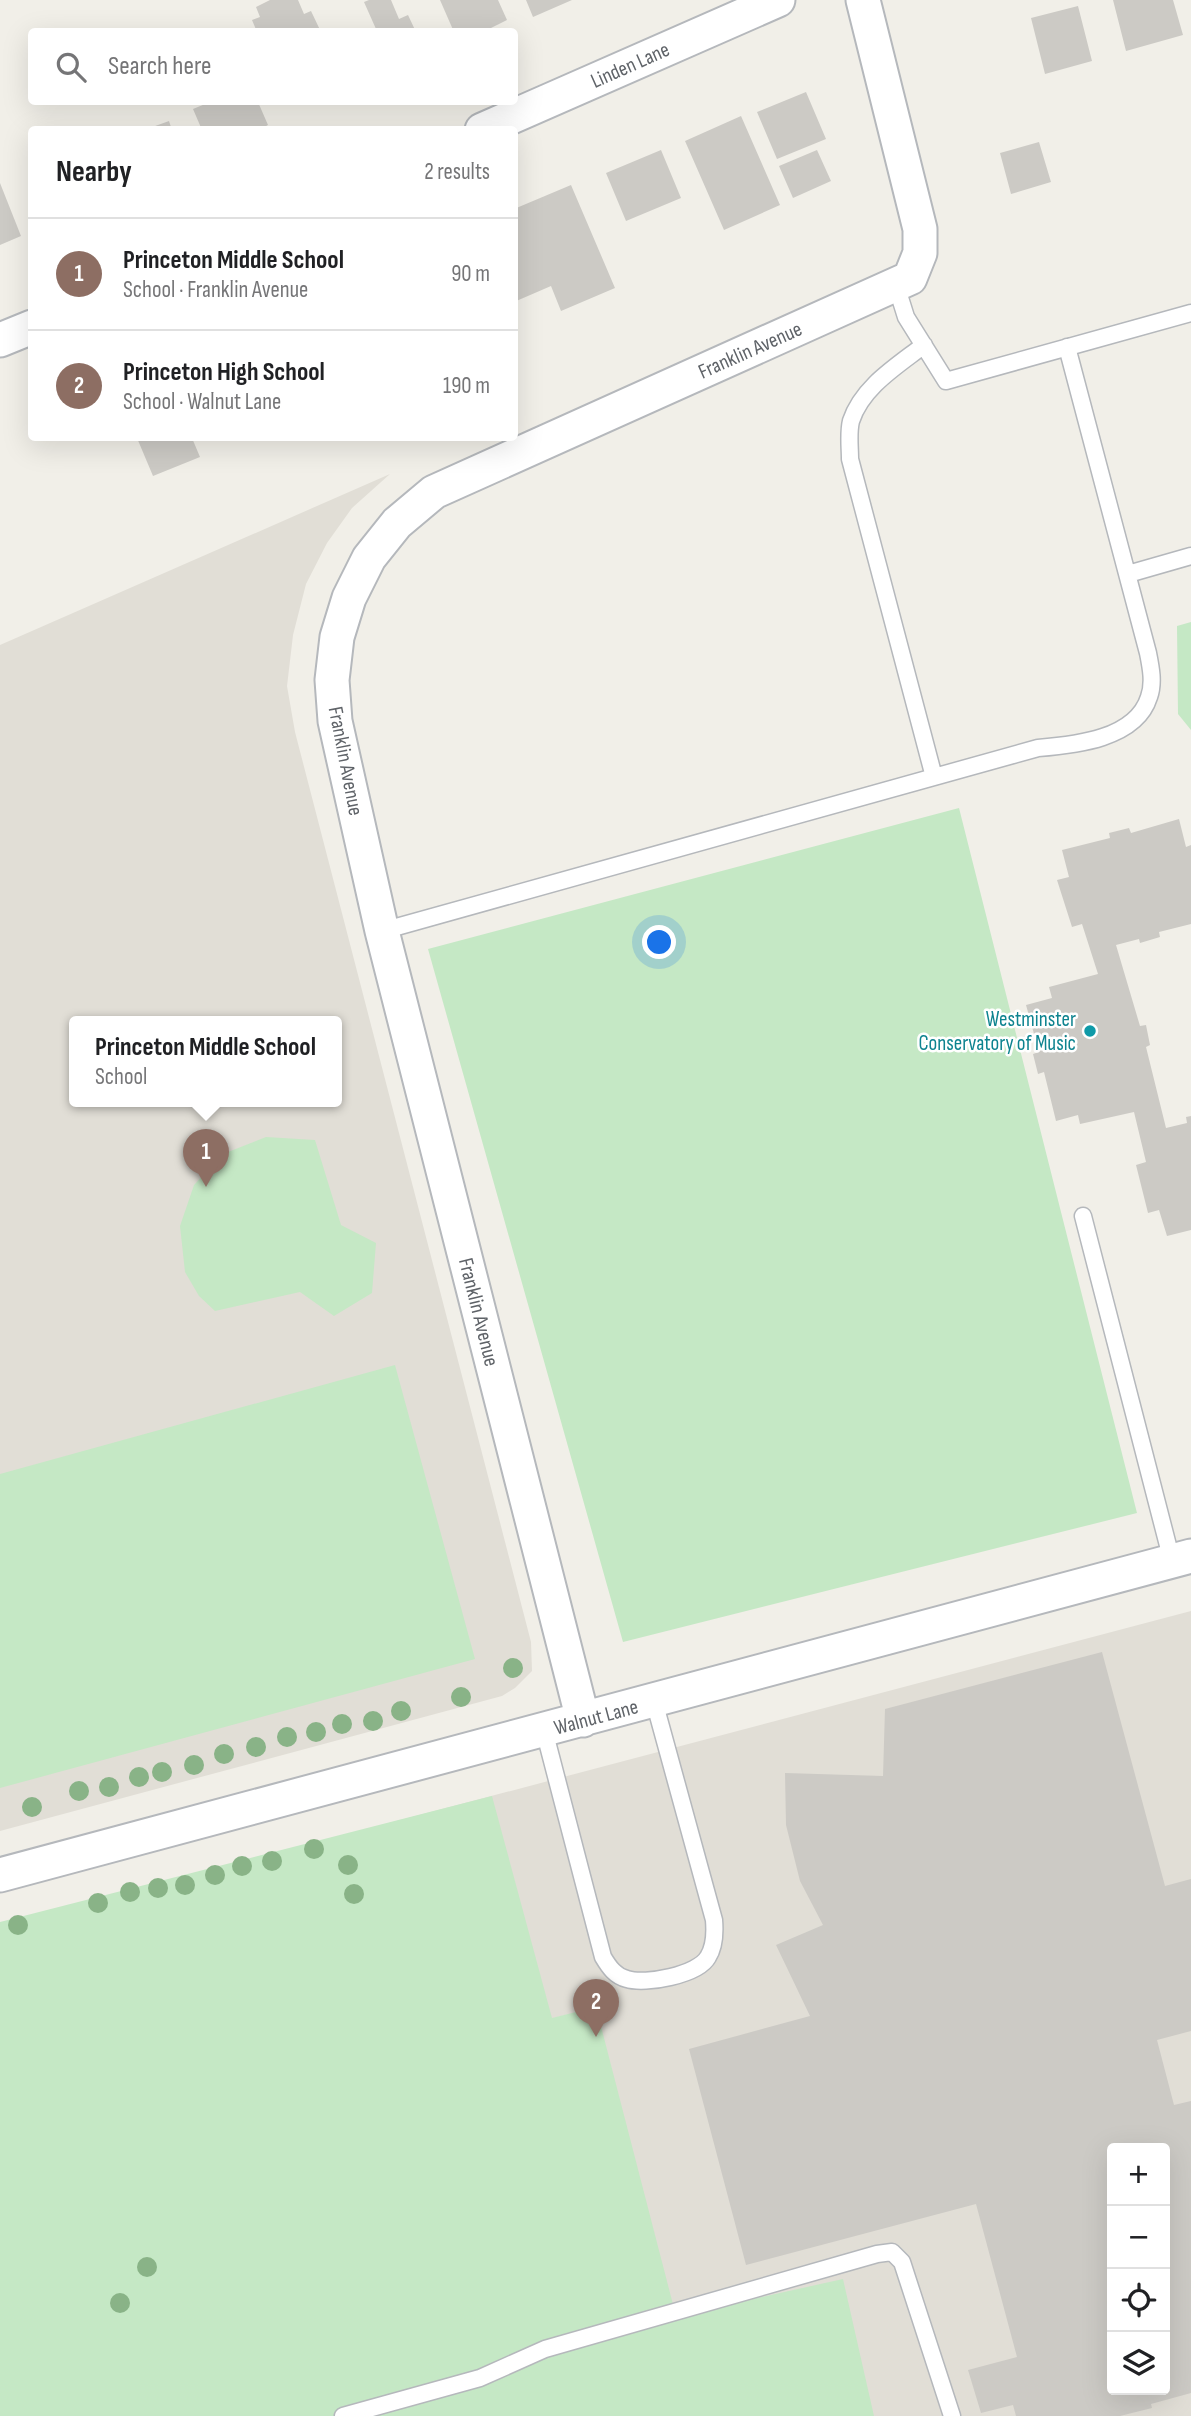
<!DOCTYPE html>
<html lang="en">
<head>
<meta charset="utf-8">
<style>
	:root { --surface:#fff; --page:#f2f2f2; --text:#202124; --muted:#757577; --line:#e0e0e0; --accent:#ea4335 }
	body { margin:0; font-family:"Sofia Sans Condensed",sans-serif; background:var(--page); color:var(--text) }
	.controls { position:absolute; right:21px; bottom:21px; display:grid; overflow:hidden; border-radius:7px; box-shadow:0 7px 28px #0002 }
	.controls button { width:63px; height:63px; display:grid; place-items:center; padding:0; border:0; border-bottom:2px solid var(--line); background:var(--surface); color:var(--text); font:35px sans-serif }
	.you { position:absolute; left:660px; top:943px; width:24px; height:24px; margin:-18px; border:5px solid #fff; border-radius:50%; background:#1a73e8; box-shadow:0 0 0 10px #1a73e833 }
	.badge { display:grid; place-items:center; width:46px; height:46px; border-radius:50%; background:var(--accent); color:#fff; font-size:23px; font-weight:700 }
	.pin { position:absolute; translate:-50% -58px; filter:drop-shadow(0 2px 4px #0008) }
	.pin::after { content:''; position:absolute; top:37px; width:24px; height:21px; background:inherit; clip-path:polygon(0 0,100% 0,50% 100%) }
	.popup { position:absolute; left:69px; top:1016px; width:273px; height:91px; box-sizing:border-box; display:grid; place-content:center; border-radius:7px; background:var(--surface); filter:drop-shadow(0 2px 5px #0005); font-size:23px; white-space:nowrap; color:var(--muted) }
	.popup b { font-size:26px; color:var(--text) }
	.popup::after { content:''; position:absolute; left:50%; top:100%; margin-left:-14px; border:14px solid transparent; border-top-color:var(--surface) }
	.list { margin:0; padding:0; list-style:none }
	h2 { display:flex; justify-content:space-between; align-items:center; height:91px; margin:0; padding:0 28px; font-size:30px }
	h2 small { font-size:23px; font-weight:400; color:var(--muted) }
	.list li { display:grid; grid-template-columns:46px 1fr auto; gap:21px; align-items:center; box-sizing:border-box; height:112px; padding:0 28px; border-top:2px solid var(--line) }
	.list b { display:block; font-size:26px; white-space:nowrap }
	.list p { margin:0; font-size:23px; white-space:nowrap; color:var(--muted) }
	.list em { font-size:23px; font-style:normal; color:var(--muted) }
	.icon { flex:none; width:38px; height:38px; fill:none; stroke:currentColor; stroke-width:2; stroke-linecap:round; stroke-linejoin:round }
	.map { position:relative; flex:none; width:1191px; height:2416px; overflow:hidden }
	.search { position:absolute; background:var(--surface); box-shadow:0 7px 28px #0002; left:28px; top:28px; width:490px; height:77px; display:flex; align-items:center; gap:18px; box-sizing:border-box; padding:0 24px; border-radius:7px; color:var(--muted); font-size:26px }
	.panel { position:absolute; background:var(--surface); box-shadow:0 7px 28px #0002; left:28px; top:126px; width:490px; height:315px; border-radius:7px }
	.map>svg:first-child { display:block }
	.education { fill:#e1ded6; fill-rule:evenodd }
	.green { fill:#c5e8c5 }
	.building { fill:#cccac5; fill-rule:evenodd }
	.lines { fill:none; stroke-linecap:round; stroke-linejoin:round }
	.lane-casing { stroke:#b5b8bc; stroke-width:19 }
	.street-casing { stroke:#b5b8bc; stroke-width:37 }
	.lane { stroke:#fff; stroke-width:16 }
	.street { stroke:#fff; stroke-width:33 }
	.tree { fill:#89b387 }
	.culture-dot { fill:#0f9aa8; stroke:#fff; stroke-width:2.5 }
	.labels { text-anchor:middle; stroke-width:5; stroke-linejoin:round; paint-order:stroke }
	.street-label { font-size:21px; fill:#5f6368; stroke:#fff }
	.culture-label { font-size:21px; fill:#0d838f; stroke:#fff; text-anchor:end }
</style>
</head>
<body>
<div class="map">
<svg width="1191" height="2416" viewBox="0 0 1191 2416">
	<rect width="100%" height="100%" fill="#f1efe8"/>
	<path class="education" d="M390,474l-38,34 -25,35 -21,41 -13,51 -6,51 8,46 236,910 1,29 -17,17 -13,8 -502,135v-1186zM75,1021h262v80h-262z
		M1191,1611v805h-1191v-490zM1112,2148h53v242h-53z"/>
	<path class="green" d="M1191,622v108l-13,-16 -1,-88z
		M959,808l178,705 -514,129 -195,-693z
		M266,1137l49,3 26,85 35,18 -4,50 -38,23 -34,-24 -85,19 -16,-15 -14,-24 -5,-46 14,-41 29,-31z
		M395,1365l80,294 -475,129v-314z
		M492,1796l60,222 44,-11 80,309 167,-37 31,137h-874v-494z"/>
	<path class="building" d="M270,0h28l6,14 7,-3 10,21h-64l-5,-12 8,-3 -4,-10z
		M369,0h22l8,19 9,-4 8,17h-45l5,-3 -12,-27z
		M440,0h58l9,20 -24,12h-29z
		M526,0h46l-39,17z
		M1113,0h60l10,35 -57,16z
		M1078,6l14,55 -47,13 -14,-56z
		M806,92l20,47 -49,20 -20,-47z
		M210,102h48l10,23 -10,5h-56l-9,-21z
		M741,116l39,89 -56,25 -39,-89z
		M169,121l3,9h-25v-1z
		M1039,142l12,40 -40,12 -11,-41z
		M661,150l20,48 -55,23 -20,-48z
		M817,150l14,31 -38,17 -14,-32z
		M0,183l21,53 -21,9z
		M571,185l44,103 -54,23 -10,-25 -37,16v-93z
		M137,438h55l8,19 -47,19z
		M1179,819l7,28 5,-2v79l-32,8 1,5 -20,6 -1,-4 -23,6 24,81 6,-1 4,20 -4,2 20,81 21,-5 -1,-6 5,-1v114l-24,6 -8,-26 -11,3 -12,-48 10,-3 -12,-50 -54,12 -2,-9 -22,6 -12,-49 -6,2 -5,-20 6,-2 -13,-47 26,-7 -3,-11 49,-13 -16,-50 -10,3 -15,-47 12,-3 -7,-27 48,-12 -1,-5 20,-5 2,5z
		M1102,1652l63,234 26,-7v152l-34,9 17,65 17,-4v292l-40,11 1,4 -32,8h-104l-3,-11 -32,8 -13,-43 49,-13 -41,-153 -230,61 -57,-216 121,-33 -34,-71 47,-20 -23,-44 -14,-56 -1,-52 98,3 2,-67zM1112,2148h53v242h-53z"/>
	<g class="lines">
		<defs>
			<path id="lane" d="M896,285l10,32 40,64 245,-68
				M924,345c-27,21 -62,42 -73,76 -3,12 -1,26 -1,38l84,318
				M1128,574l63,-18
				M382,931l656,-183c37,-3 98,-9 111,-51 5,-14 2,-29 -1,-44l-81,-306
				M1083,1216l89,345
				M544,1730l59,227c6,10 12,19 24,22 18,6 71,-4 81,-22 7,-11 7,-25 6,-37l-60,-219
				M343,2416l137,-38 65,-29 332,-95 15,-2 10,10 50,154"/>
			<path id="street" d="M482,130l296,-130
				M0,340l32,-13
				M583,1720l-201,-789 -47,-210 -3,-41 5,-43 12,-39 20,-40 28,-35 37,-31 476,-214 10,-25v-24l-57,-229
				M0,1875l1191,-319"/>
		</defs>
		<use href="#lane" class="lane-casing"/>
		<use href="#street" class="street-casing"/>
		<use href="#lane" class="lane"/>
		<use href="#street" class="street"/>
	</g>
	<g class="tree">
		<circle cx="513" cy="1668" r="10"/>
		<circle cx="461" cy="1697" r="10"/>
		<circle cx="401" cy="1711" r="10"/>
		<circle cx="373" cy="1721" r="10"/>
		<circle cx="342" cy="1724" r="10"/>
		<circle cx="316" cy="1732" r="10"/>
		<circle cx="287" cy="1737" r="10"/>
		<circle cx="256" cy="1747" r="10"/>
		<circle cx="224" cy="1754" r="10"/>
		<circle cx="194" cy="1765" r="10"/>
		<circle cx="162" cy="1772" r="10"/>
		<circle cx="139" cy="1777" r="10"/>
		<circle cx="109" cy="1787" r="10"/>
		<circle cx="79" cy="1791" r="10"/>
		<circle cx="32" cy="1807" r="10"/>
		<circle cx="314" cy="1849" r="10"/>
		<circle cx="272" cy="1861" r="10"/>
		<circle cx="348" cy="1865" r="10"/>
		<circle cx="242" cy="1866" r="10"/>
		<circle cx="215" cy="1875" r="10"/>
		<circle cx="185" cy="1885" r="10"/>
		<circle cx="158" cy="1888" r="10"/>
		<circle cx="130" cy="1892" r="10"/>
		<circle cx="354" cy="1894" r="10"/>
		<circle cx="98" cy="1903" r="10"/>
		<circle cx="18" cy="1925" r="10"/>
		<circle cx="147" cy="2267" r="10"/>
		<circle cx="120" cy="2303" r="10"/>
	</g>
	<circle class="culture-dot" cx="1090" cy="1031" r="7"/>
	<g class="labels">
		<g class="street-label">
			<text transform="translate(630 65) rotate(-24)" y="7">Linden Lane</text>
			<text transform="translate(750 350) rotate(-24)" y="7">Franklin Avenue</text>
			<text transform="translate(346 761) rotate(79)" y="7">Franklin Avenue</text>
			<text transform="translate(479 1312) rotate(76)" y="7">Franklin Avenue</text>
			<text transform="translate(596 1717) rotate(-15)" y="7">Walnut Lane</text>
		</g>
		<g class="culture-label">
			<text x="1076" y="1026">Westminster<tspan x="1076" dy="24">Conservatory of Music</tspan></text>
		</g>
	</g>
</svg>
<div class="controls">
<button>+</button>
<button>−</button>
<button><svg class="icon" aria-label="locate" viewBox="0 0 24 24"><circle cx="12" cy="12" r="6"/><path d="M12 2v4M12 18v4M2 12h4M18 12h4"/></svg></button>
<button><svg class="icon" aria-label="layers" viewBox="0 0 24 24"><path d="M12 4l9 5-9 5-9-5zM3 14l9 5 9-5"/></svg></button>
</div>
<div class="you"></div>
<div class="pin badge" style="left:206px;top:1187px;background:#8d6e63">1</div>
<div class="popup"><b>Princeton Middle School</b>School</div>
<div class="pin badge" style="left:596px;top:2037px;background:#8d6e63">2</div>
<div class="search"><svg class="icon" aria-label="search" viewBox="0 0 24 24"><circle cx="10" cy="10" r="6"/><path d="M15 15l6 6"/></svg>Search here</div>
<section class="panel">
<h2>Nearby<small>2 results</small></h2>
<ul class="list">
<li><span class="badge" style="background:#8d6e63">1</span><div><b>Princeton Middle School</b><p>School · Franklin Avenue</p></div><em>90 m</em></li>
<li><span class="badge" style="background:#8d6e63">2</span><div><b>Princeton High School</b><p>School · Walnut Lane</p></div><em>190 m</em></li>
</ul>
</section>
</div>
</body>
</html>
